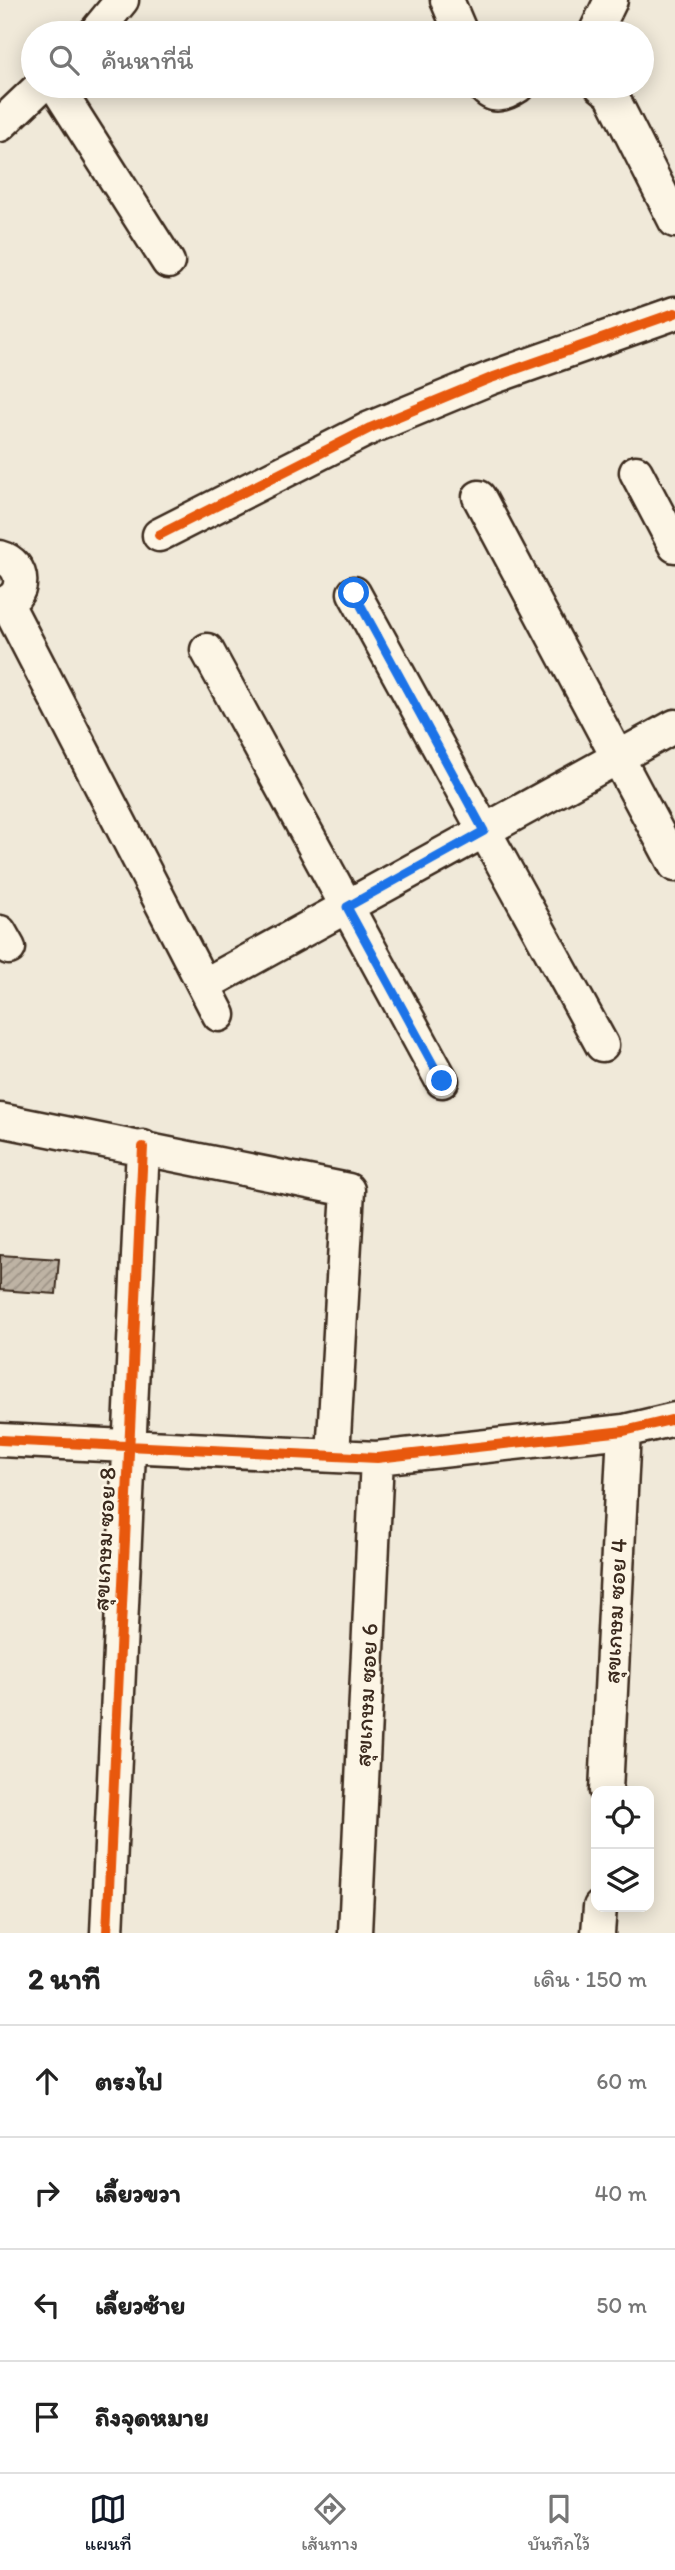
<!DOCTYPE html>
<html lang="th">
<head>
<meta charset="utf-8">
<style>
	:root { --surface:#fff; --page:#f2f2f2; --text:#222; --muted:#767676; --line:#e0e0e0; --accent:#111827 }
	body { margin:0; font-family:Itim,"Playpen Sans Thai",sans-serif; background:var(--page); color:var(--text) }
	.controls { position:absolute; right:21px; bottom:21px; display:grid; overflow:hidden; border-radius:14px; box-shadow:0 4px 18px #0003 }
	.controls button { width:63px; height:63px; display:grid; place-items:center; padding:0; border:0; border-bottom:2px solid var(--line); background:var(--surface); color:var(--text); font:35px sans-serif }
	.stop { position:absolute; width:21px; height:21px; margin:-16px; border:5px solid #1a73e8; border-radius:50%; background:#fff }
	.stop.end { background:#1a73e8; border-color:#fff; box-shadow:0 2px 7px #0008 }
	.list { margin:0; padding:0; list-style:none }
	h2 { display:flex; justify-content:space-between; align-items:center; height:91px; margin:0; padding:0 28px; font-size:30px }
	h2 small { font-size:23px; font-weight:400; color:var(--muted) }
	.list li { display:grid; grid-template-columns:46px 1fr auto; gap:21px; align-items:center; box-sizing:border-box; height:112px; padding:0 28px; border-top:2px solid var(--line) }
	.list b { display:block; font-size:26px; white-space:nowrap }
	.list em { font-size:23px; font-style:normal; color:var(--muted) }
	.icon { flex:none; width:38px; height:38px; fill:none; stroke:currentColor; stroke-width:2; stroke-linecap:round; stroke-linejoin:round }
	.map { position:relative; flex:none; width:675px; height:1933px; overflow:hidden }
	.search { position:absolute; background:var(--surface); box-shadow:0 4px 18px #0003; left:21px; right:21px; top:21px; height:77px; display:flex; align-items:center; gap:18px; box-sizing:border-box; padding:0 24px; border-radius:38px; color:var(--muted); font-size:26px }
	.sheet { height:539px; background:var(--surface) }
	nav { display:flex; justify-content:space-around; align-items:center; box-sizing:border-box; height:98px; border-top:2px solid var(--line); background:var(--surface); font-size:19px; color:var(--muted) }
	nav a { display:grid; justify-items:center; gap:4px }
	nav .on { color:var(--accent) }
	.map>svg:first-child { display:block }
	.building { fill:url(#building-hatch); stroke:#3b2a1e; stroke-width:2 }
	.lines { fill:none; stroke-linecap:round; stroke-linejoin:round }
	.minor-casing { stroke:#3b2a1e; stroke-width:37 }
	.minor { stroke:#fcf5e5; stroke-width:32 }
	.cycleway-casing { stroke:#fcf5e5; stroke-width:15 }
	.cycleway { stroke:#e8590c; stroke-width:10 }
	.route { stroke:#1a73e8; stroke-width:9 }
	.labels { text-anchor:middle; stroke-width:5; stroke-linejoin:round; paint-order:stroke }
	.street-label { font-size:24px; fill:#3b2a1e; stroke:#fcf5e5 }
</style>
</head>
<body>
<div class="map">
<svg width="675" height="1933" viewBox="0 0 675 1933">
	<defs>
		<pattern id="building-hatch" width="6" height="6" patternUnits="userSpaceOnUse" patternTransform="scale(1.75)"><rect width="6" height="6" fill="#beb3a4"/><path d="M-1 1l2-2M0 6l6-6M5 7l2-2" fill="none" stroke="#9c9285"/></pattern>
	</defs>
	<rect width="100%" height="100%" fill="#f0e9d9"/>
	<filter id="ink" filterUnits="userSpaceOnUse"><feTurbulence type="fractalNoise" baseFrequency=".0143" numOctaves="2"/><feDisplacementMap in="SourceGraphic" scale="14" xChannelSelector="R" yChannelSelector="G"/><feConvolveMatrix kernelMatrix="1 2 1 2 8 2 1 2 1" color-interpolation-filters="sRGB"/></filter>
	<g filter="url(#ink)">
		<path class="building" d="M0,1255l59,4 -3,35 -56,-4z"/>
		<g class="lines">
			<defs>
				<path id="minor" d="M447,0l14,33
					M95,33l27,-33
					M595,33l16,-33
					M56,86l112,176
					M483,86c11,14 23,8 35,0
					M601,86l10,8 64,127
					M0,125l41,-39
					M636,472l39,74
					M479,497l196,368
					M159,535l211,-107 121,-50 184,-65
					M0,557c26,7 28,41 0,47
					M354,593l248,452
					M6,602l213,413
					M207,650l235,431
					M0,932l9,16
					M204,985l471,-259
					M0,1120l348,70 -15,266
					M0,1440l377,18 247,-27 51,-12
					M606,1791l18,-360
					M107,1933l36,-786
					M355,1933l22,-475
					M598,1933l2,-26"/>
			</defs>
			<use href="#minor" class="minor-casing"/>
			<use href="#minor" class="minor"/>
			<defs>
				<path id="cycleway" d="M159,535l211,-107 121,-50 184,-65
					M0,1440l377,18 247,-27 51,-12
					M107,1933l36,-786"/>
			</defs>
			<use href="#cycleway" class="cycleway-casing"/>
			<use href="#cycleway" class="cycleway"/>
		</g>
	</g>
	<g class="lines" filter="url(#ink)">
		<path class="route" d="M354,593l130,238 -137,76 95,174"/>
	</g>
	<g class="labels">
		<g class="street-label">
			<text transform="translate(104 1539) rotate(-87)" y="8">สุขเกษม ซอย 8</text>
			<text transform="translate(615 1611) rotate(-87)" y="8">สุขเกษม ซอย 4</text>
			<text transform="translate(366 1695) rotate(-87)" y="8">สุขเกษม ซอย 6</text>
		</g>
	</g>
</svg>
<div class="controls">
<button><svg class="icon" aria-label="locate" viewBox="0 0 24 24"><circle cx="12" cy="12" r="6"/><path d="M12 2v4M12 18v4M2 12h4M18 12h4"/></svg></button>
<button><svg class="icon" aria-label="layers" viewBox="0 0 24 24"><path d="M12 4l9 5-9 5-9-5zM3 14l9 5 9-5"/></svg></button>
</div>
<div class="stop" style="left:354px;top:593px"></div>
<div class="stop end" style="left:442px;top:1081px"></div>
<div class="search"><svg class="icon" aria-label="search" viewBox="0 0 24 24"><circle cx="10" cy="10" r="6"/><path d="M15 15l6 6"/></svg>ค้นหาที่นี่</div>
</div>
<section class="sheet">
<h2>2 นาที<small>เดิน · 150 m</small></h2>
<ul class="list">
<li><svg class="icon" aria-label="ahead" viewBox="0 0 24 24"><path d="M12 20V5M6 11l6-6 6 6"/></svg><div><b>ตรงไป</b></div><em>60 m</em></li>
<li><svg class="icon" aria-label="right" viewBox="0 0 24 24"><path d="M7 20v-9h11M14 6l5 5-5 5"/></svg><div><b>เลี้ยวขวา</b></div><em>40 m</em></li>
<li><svg class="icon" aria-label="left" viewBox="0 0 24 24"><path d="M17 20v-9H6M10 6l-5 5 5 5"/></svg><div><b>เลี้ยวซ้าย</b></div><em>50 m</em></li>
<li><svg class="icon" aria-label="arrive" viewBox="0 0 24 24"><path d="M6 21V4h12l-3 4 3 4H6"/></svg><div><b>ถึงจุดหมาย</b></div></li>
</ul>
</section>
<nav>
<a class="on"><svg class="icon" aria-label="map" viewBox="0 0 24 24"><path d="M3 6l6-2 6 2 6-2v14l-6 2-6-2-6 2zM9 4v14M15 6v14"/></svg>แผนที่</a>
<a><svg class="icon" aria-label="directions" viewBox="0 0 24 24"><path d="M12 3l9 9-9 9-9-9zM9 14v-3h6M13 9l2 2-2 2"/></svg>เส้นทาง</a>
<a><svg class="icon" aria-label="saved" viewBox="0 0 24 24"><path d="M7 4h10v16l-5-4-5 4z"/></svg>บันทึกไว้</a>
</nav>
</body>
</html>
